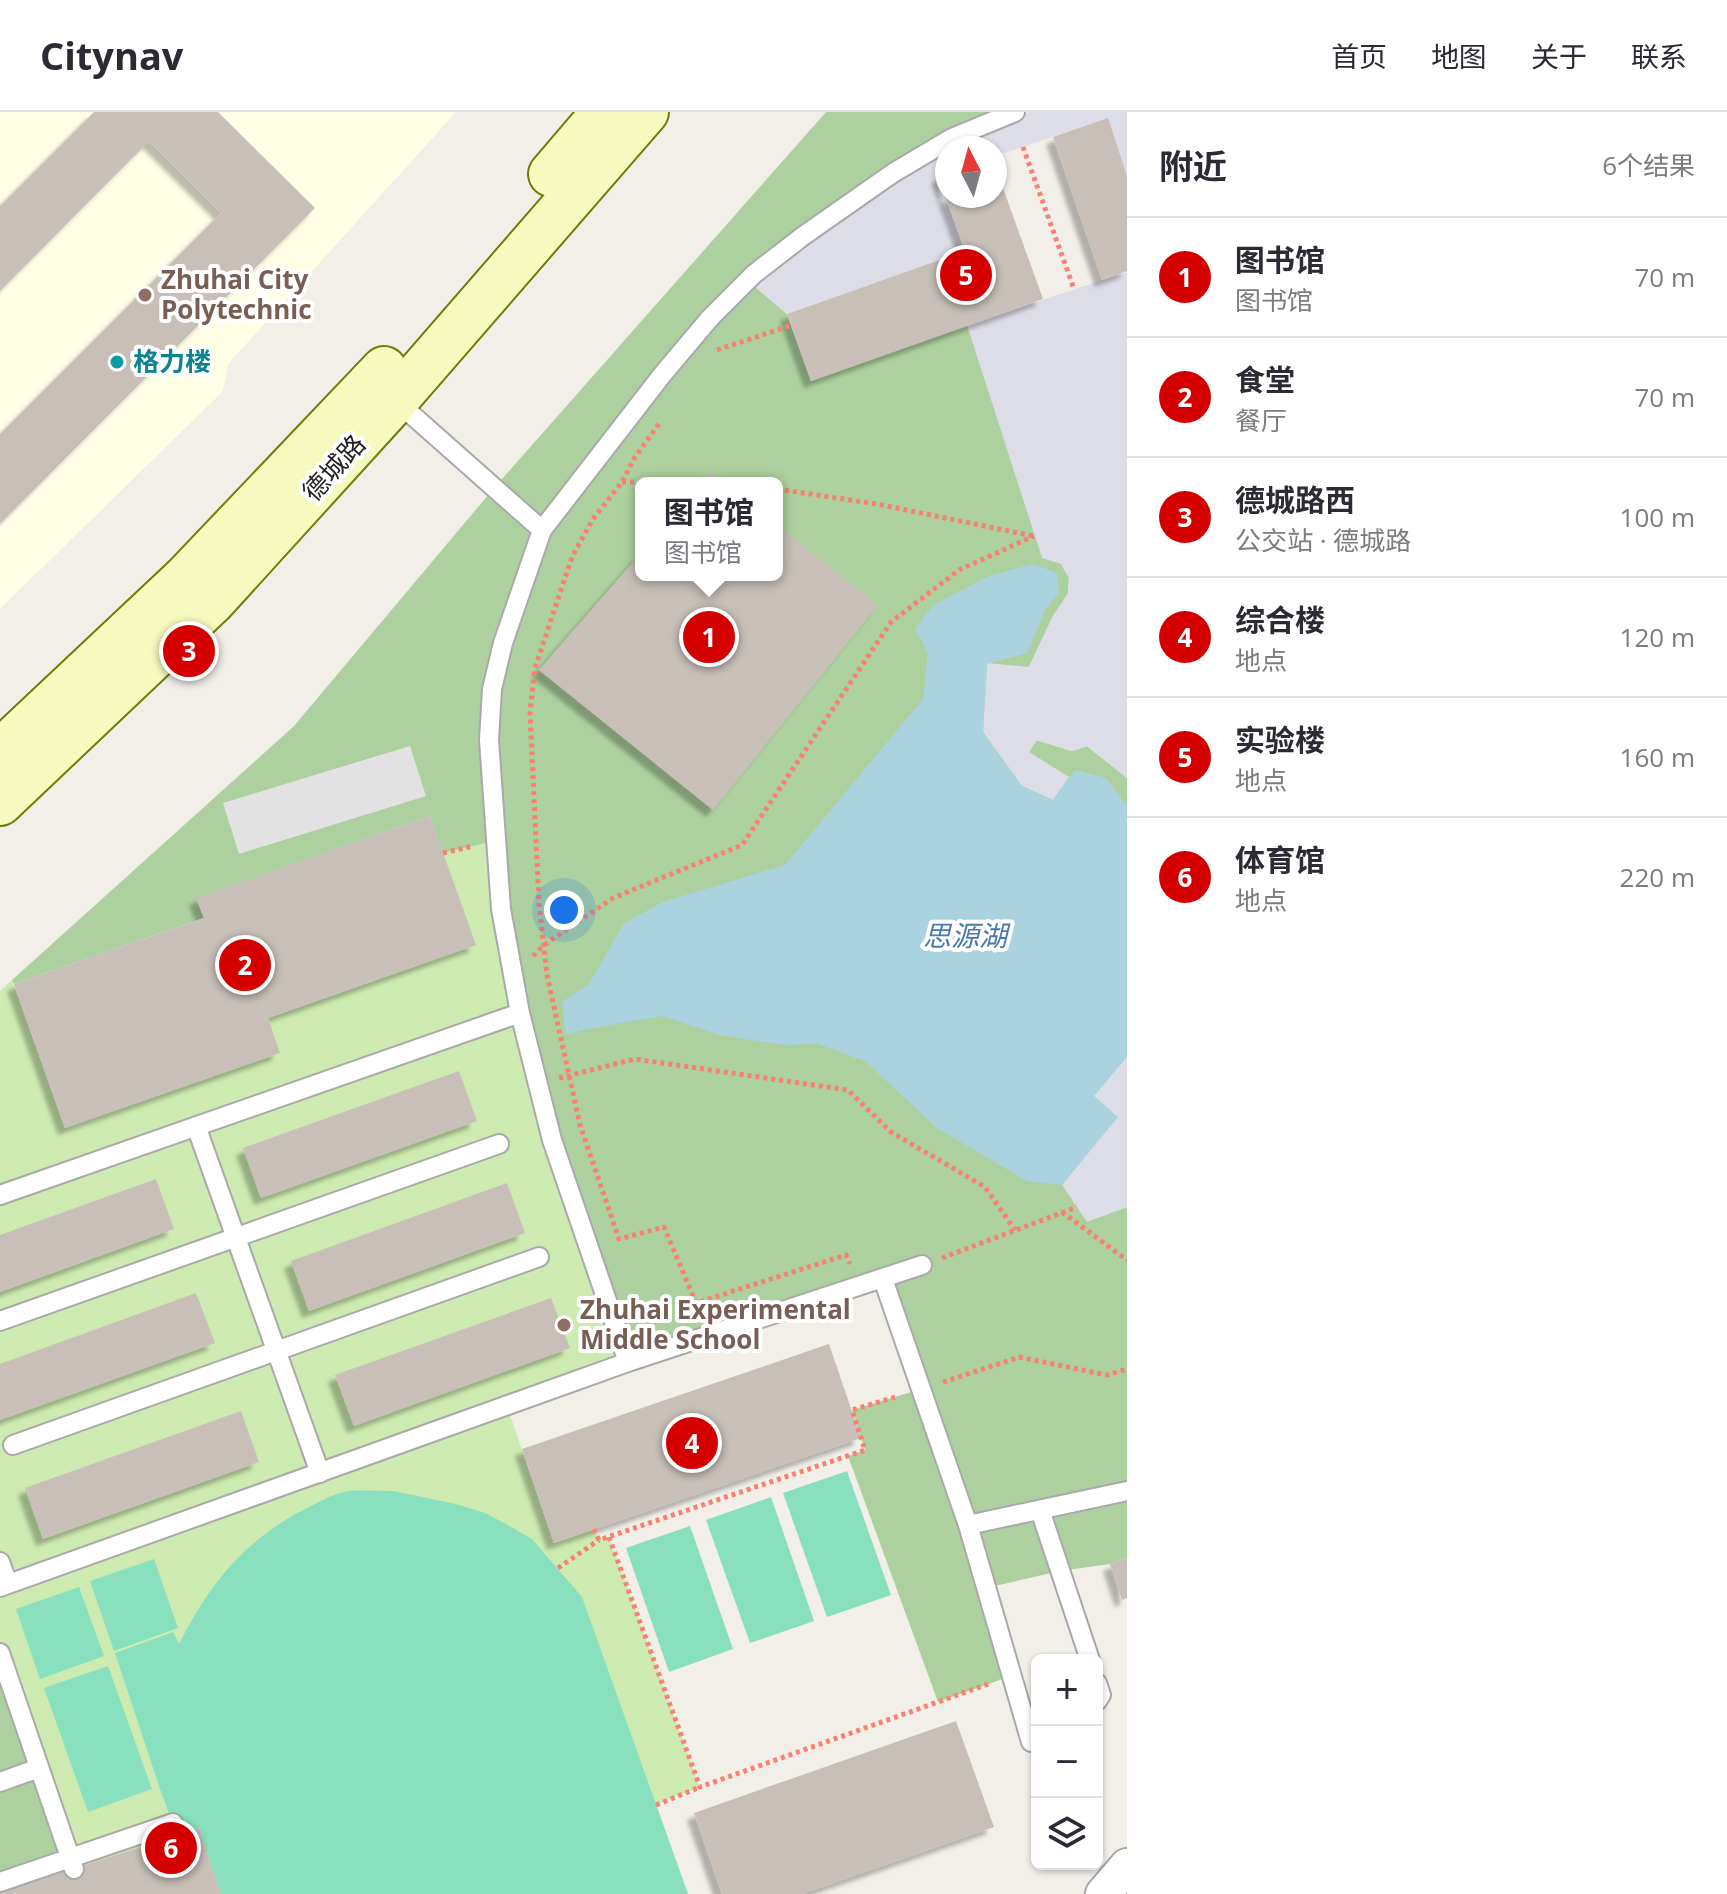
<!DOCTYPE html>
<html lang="zh">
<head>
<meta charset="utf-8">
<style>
	:root { --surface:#fff; --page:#f2f2f3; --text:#2b2b33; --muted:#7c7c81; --line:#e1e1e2; --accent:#d40000 }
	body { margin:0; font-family:"Open Sans","Noto Sans SC",sans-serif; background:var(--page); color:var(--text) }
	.controls { position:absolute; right:24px; bottom:24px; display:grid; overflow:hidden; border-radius:12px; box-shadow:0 2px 6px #0004 }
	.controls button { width:72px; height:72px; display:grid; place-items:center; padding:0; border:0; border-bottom:2px solid var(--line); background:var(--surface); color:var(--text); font:40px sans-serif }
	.compass { position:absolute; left:935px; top:24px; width:72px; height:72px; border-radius:50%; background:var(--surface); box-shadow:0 2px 6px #0004; rotate:354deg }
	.you { position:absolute; left:564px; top:798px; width:28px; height:28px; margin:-20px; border:6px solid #fff; border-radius:50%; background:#1a73e8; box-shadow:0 0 0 12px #1a73e833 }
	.badge { display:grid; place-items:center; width:52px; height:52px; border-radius:50%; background:var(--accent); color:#fff; font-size:26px; font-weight:700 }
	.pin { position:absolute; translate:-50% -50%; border:4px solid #fff; box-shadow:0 2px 8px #0006 }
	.popup { position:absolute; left:635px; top:365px; width:148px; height:104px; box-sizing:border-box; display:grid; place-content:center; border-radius:12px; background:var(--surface); filter:drop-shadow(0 2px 6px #0005); font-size:26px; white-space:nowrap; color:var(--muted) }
	.popup b { font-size:30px; color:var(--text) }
	.popup::after { content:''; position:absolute; left:50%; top:100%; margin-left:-16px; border:16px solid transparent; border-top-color:var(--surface) }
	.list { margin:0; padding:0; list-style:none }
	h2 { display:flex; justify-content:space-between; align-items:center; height:104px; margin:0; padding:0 32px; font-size:34px }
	h2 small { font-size:26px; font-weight:400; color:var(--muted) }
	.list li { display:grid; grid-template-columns:52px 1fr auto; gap:24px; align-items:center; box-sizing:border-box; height:120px; padding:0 32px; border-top:2px solid var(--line) }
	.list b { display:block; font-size:30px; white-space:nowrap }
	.list p { margin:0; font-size:26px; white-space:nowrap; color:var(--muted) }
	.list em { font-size:26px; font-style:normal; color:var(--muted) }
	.icon { flex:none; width:44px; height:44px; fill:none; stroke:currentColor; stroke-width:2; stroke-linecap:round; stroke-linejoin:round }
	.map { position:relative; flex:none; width:1127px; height:1782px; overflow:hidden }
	header { display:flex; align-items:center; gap:48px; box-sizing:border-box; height:112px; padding:0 40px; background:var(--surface); border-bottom:2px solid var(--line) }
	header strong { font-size:38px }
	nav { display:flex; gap:44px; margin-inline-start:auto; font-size:28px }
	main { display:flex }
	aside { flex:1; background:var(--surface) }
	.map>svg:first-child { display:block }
	.education { fill:#ffffe5 }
	.grass { fill:#cdebb0 }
	.forest { fill:#add19e; fill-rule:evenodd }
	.pitch { fill:#88e0be }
	.parking { fill:#e2e2e2 }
	.plaza { fill:#dddde8 }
	.water { fill:#aad3df }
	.building { fill:#c7bfb8; filter:url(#shadow) }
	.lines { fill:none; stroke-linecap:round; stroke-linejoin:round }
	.lane-casing { stroke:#a9a9a9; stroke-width:22 }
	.street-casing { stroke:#a9a9a9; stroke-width:38 }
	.secondary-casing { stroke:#707d05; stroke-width:48 }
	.path { stroke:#fa8072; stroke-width:5; stroke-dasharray:4 4; stroke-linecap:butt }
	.lane { stroke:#fff; stroke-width:18 }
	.street { stroke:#fff; stroke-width:34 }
	.secondary { stroke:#f7fabf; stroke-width:44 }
	.education-dot { fill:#8d6e63; stroke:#fff; stroke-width:3 }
	.culture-dot { fill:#0f9aa8; stroke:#fff; stroke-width:3 }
	.labels { text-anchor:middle; stroke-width:8; stroke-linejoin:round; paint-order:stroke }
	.education-label { font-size:26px; font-weight:bold; fill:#785e54; stroke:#fff; text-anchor:start }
	.culture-label { font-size:26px; font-weight:bold; fill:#0d838f; stroke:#fff; text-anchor:start }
	.street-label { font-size:26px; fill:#222; stroke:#fff }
	.water-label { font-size:28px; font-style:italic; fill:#4a7aab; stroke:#fff }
</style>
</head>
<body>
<header>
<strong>Citynav</strong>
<nav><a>首页</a><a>地图</a><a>关于</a><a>联系</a></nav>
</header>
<main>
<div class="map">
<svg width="1127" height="1782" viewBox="0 0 1127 1782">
	<defs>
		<filter id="shadow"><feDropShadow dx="-7" dy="7" stdDeviation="2" flood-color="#0004"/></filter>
	</defs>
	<rect width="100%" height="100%" fill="#f2efe9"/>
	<path class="education" d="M0,0h456l-228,252 -5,27 -223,218z"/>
	<path class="grass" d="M496,729l132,521 -121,44 47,137 40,-14 5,11 10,-3 91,250 -44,18 32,89h-688v-903l12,-11 51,142 205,-104 207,-73 -32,-92z"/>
	<path class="forest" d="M826,0h189l-63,26 -204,143 39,33 24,67 156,-56 94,239 8,13 -1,17 -15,22 -24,51v85l7,-12 36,11 15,-5 40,32v279l-33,39 24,21 -31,104 40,-14v351l-17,6 -50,7 -74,17 25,88 -73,26 -90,-246 17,-6 -13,-40 69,-21 -38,-110 -255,83 -76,-222 -57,-299 -52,12 -13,-37 -233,82 7,20 -190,66 -2,-4 282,-254 200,-238zM641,371h136v92h-136z
		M0,1541l71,205 -71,24z"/>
	<path class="pitch" d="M847,1359l44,124 -64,22 -44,-124z
		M393,1379l63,13 29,9 21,11 26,15 50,58 106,297h-467l-22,-66 -22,6 -16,-42 -46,-139 58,-21 6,12c31,-61 67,-106 130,-137 12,-6 26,-14 40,-16 14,-1 29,0 44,0z
		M771,1385l43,124 -64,22 -44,-123z
		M690,1414l43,123 -64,23 -43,-124z
		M154,1447l24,69 -64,23 -24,-70z
		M79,1475l25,69 -64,23 -24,-70z
		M108,1554l44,123 -64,23 -44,-124z"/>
	<path class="parking" d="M410,634l16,50 -187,58 -16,-51z"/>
	<path class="plaza" d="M1029,0h98v64l-20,-57 -112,37v-8h-48v25l-8,3 26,75 -178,63 -35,-30 44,-38 147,-99z
		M1127,160v506l-39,-32 -16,5 -35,-11 -8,12 40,25 -16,23 -31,-14 -39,-54 4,-69 42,4 24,-51 15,-22 1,-16 -8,-14 -19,-6 -75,-233z
		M1127,945v150l-40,15 -25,-37 55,-68 -23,-21z"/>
	<path class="water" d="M1033,452l24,9 2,20 -13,15 -19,45 -40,11 -4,69 39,53 31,14 22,-30 31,8 21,28v251l-33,39 24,21 -56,68 -35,-4 -90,-53 -72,-67 -47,-17 -34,1 -64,-10 -58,-19 -75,13 -21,5 -4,-32 27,-18 35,-61 39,-21 122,-37 138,-166 5,-46 -13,-24 18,-24 56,-29z"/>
	<path class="building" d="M94,0h124l97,96 -315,316v-90l221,-221 -72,-72 -149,150v-85z
		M1108,6l19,58v95l-25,9 -49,-143z
		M995,54l48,133 -232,82 -24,-67 178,-63 -27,-75 9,-3v23h48z
		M711,360l13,11h-22z
		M777,413l101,80 -165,205 -174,-140 102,-117v22h136z
		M430,704l46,129 -208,73 12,35 -215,75 -51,-144 190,-66 -8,-20z
		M459,959l18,50 -216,77 -18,-50z
		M156,1067l18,50 -174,63v-57z
		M507,1071l18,50 -216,78 -18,-50z
		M196,1181l19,50 -215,77v-56z
		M551,1186l19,50 -216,78 -19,-51z
		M829,1232l32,94 -307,105 -32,-94z
		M241,1299l18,51 -216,77 -18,-51z
		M1127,1446v40l-5,2 -12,-36z
		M956,1609l38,106 -192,67h-80l-28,-81z
		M199,1716l22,66h-221v-1z"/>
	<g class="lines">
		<defs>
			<path id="lane" d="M394,287l148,131
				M196,1014l124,347
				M0,1083l520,-182
				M883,1167l85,246 159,-34
				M0,1209l499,-177
				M628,1250l-76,-222 -32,-127 -19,-104 -12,-169 3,-51 11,-46 39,-113 120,-155 48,-57 44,-44 49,-38 90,-63 59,-35 63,-26
				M13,1333l526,-188
				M1040,1398l50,150
				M968,1413l63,217 6,-1
				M0,1450l8,22
				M0,1475l628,-225 294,-97
				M0,1541l74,216
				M1097,1571l4,12 -4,6
				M0,1670l39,-14
				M0,1770l173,-59"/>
			<path id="street" d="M1103,1782l24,-28"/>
			<path id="secondary" d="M551,62l53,-62
				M0,640l186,-175 198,-208
				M0,691l213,-202 182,-200 251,-289"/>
		</defs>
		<use href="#lane" class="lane-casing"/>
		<use href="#street" class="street-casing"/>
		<use href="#secondary" class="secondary-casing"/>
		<path class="path" d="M1023,35l51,142
			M717,238l75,-25
			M659,312l-24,33 -13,25 -29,37 -21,38 -37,111 -5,44 9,192 8,71 33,150 39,114 45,-12 32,76 150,-48 4,9
			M622,370l113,1
			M777,377l100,15 156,32
			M443,741l30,-7
			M533,844l11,-11 69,-47 129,-53 149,-223 68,-52 75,-34
			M559,966l76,-19 213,31 43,42 94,55 30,43
			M1062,1100l65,48
			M942,1146l135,-51
			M943,1270l76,-25 88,18 20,-6
			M594,1417l5,11 266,-90 -13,-40 47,-14
			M609,1425l91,250 291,-104
			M558,1456l41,-28
			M656,1693l44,-18"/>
		<use href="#lane" class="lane"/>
		<use href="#street" class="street"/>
		<use href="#secondary" class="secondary"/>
	</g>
	<g class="education-dot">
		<circle cx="145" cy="183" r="8"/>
		<circle cx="564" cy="1213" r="8"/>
	</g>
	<circle class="culture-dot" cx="117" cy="250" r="8"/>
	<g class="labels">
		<g class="education-label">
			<text x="161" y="177">Zhuhai City<tspan x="161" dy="30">Polytechnic</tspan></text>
			<text x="580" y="1207">Zhuhai Experimental<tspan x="580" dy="30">Middle School</tspan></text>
		</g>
		<g class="culture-label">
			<text x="133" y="259">格力楼</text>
		</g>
		<g class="street-label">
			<text transform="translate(334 356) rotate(-48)" y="9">德城路</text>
		</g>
		<g class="water-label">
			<text x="965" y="834">思源湖</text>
		</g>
	</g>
</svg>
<div class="controls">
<button>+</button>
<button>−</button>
<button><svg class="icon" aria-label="layers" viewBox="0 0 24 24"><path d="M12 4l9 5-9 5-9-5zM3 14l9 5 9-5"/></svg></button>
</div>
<svg class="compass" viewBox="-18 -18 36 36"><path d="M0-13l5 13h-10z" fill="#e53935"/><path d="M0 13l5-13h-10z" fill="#7c7c81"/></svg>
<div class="you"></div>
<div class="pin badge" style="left:709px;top:525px">1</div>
<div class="popup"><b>图书馆</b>图书馆</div>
<div class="pin badge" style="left:245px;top:853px">2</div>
<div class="pin badge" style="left:189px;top:539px">3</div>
<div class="pin badge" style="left:692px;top:1331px">4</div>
<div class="pin badge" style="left:966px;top:163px">5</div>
<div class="pin badge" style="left:171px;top:1736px">6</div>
</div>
<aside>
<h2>附近<small>6个结果</small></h2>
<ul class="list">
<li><span class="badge">1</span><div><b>图书馆</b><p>图书馆</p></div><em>70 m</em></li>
<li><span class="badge">2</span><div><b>食堂</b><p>餐厅</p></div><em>70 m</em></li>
<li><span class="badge">3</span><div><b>德城路西</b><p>公交站 · 德城路</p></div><em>100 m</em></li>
<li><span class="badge">4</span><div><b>综合楼</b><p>地点</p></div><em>120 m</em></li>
<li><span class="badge">5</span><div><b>实验楼</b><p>地点</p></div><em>160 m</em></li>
<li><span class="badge">6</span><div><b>体育馆</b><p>地点</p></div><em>220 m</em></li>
</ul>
</aside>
</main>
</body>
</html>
